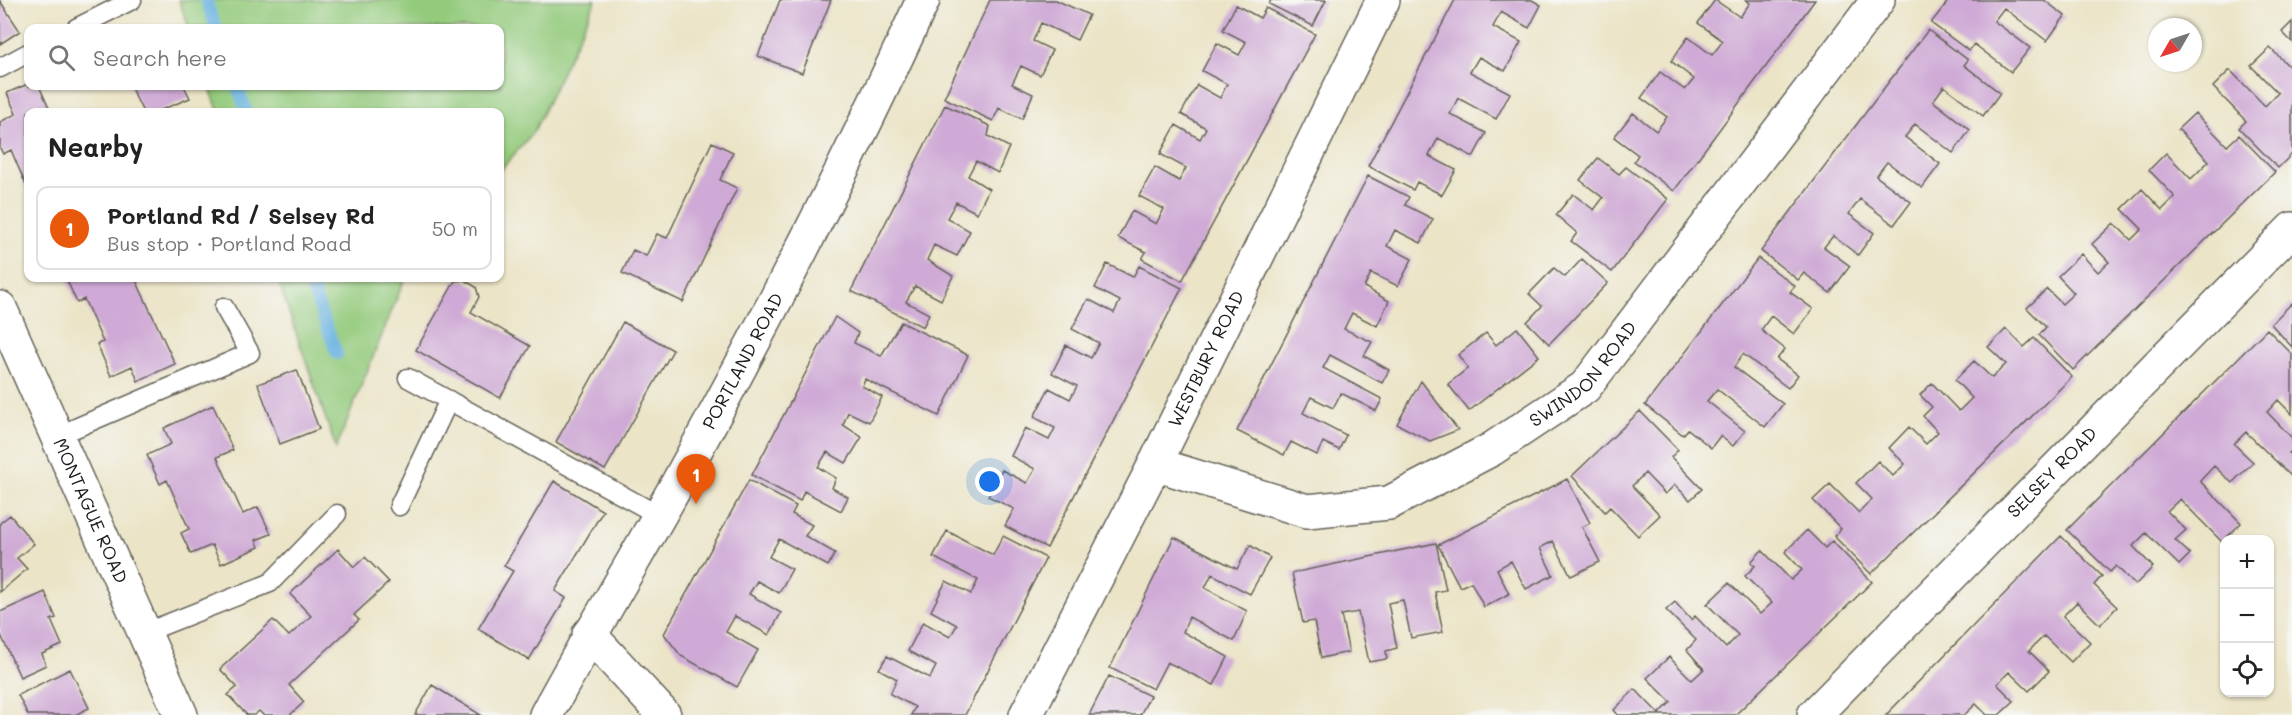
<!DOCTYPE html>
<html lang="en">
<head>
<meta charset="utf-8">
<style>
	:root { --surface:#fff; --page:#f6f6f6; --text:#222; --muted:#767676; --line:#e0e0e0; --accent:#ea580c }
	body { margin:0; font-family:Mali,sans-serif; background:var(--page); color:var(--text) }
	.controls { position:absolute; right:18px; bottom:18px; display:grid; overflow:hidden; border-radius:12px; box-shadow:0 2px 4px #0004 }
	.controls button { width:54px; height:54px; display:grid; place-items:center; padding:0; border:0; border-bottom:2px solid var(--line); background:var(--surface); color:var(--text); font:30px sans-serif }
	.compass { position:absolute; left:2148px; top:18px; width:54px; height:54px; border-radius:50%; background:var(--surface); box-shadow:0 2px 4px #0004; rotate:231deg }
	.you { position:absolute; left:990px; top:482px; width:21px; height:21px; margin:-15px; border:4px solid #fff; border-radius:50%; background:#1a73e8; box-shadow:0 0 0 9px #1a73e833 }
	.badge { display:grid; place-items:center; width:39px; height:39px; border-radius:50%; background:var(--accent); color:#fff; font-size:20px; font-weight:700 }
	.pin { position:absolute; translate:-50% -50px; filter:drop-shadow(0 2px 3px #0008) }
	.pin::after { content:''; position:absolute; top:32px; width:21px; height:18px; background:inherit; clip-path:polygon(0 0,100% 0,50% 100%) }
	.list { margin:0; padding:0; list-style:none }
	h2 { display:flex; justify-content:space-between; align-items:center; height:78px; margin:0; padding:0 24px; font-size:26px }
	h2 small { font-size:20px; font-weight:400; color:var(--muted) }
	.list li { display:grid; grid-template-columns:39px 1fr auto; gap:18px; align-items:center; box-sizing:border-box; height:84px; margin:0 12px 12px; padding:0 12px; border:2px solid var(--line); border-radius:12px }
	.list b { display:block; font-size:22px; white-space:nowrap }
	.list p { margin:0; font-size:20px; white-space:nowrap; color:var(--muted) }
	.list em { font-size:20px; font-style:normal; color:var(--muted) }
	.icon { flex:none; width:33px; height:33px; fill:none; stroke:currentColor; stroke-width:2; stroke-linecap:round; stroke-linejoin:round }
	.map { position:relative; flex:none; width:2292px; height:715px; overflow:hidden }
	.search { position:absolute; background:var(--surface); box-shadow:0 2px 4px #0004; left:24px; top:24px; width:480px; height:66px; display:flex; align-items:center; gap:15px; box-sizing:border-box; padding:0 21px; border-radius:12px; color:var(--muted); font-size:22px }
	.panel { position:absolute; background:var(--surface); box-shadow:0 2px 4px #0004; left:24px; top:108px; width:480px; height:174px; border-radius:12px }
	.map>svg:first-child { display:block }
	.park { fill:#93ca7c; stroke:#58734c; stroke-width:1.5 }
	.lines { fill:none; stroke-linecap:round; stroke-linejoin:round }
	.stream { stroke:#69b2e1; stroke-width:12 }
	.building { fill:#cfaad6 }
	.lane-casing { stroke:#646258; stroke-width:21 }
	.street-casing { stroke:#646258; stroke-width:36 }
	.secondary-casing { stroke:#646258; stroke-width:36 }
	.lane { stroke:#fff; stroke-width:18 }
	.street { stroke:#fff; stroke-width:33 }
	.secondary { stroke:#fff; stroke-width:33 }
	.labels { text-anchor:middle; stroke-width:4.5; stroke-linejoin:round; paint-order:stroke }
	.street-label { font-size:18px; fill:#1c1c1c; stroke:#f6f6f2 }
</style>
</head>
<body>
<div class="map">
<svg width="2292" height="715" viewBox="0 0 2292 715">
	<rect width="100%" height="100%" fill="#f6f6f2"/>
	<filter id="ink" filterUnits="userSpaceOnUse"><feTurbulence type="fractalNoise" baseFrequency=".0167" numOctaves="2"/><feDisplacementMap in="SourceGraphic" scale="12" xChannelSelector="R" yChannelSelector="G"/><feConvolveMatrix kernelMatrix="1 2 1 2 8 2 1 2 1" color-interpolation-filters="sRGB"/></filter>
	<filter id="wash" filterUnits="userSpaceOnUse"><feTurbulence type="fractalNoise" baseFrequency=".008" numOctaves="4" result="noise"/><feDisplacementMap in="SourceGraphic" scale="24" xChannelSelector="R" yChannelSelector="G"/><feGaussianBlur stdDeviation="1.35" result="paint"/><feColorMatrix in="noise" values="0 0 0 0 0 0 0 0 0 0 0 0 0 0 0 0 0 1.4 0 .05"/><feComposite in="paint" operator="in"/></filter>
	<g filter="url(#wash)">
		<rect width="100%" height="100%" fill="#ebe4c7"/>
		<path class="park" d="M179,0h417l-62,131 -34,40v-59h-281l-10,-26h291v-58h-311z
			M277,278h128l-69,170z"/>
		<g class="lines">
			<path class="stream" d="M206,0l10,28
				M237,86l10,26
				M308,278l29,76"/>
		</g>
		<g id="blocks">
			<path class="building" d="M780,0h51l-29,73 -44,-17z
				M990,0h66l33,15 -12,25 -36,-17 -8,18 19,9 -12,25 -19,-9 -9,18 21,10 -11,25 -23,-11 -6,13 -49,-23z
				M1271,0h55l-13,26 -44,-22z
				M1455,0h77l9,5 -12,23 -28,-16 -8,15 28,15 -16,29 -26,-14 -9,15 40,21 -14,26 -38,-21 -8,16 36,19 -13,24 -35,-19 -9,18 27,14 -14,25 -25,-13 -4,8 -45,-24z
				M1715,0l25,17 10,-14 -4,-3h69l-141,191 -40,-30 4,-6 -24,-18 19,-24 23,18 11,-14 -26,-19 19,-26 25,18 9,-11 -23,-18 17,-24 24,18 11,-14 -25,-18z
				M1949,0h95l21,16 -18,25 -43,-33 -10,13 36,27 -19,24 -37,-28 -5,7 -38,-28z
				M0,1l20,30 -20,13z
				M1236,5l24,13 6,-10 49,26 -133,247 -40,-22 4,-7 -28,-14 14,-27 24,13 8,-15 -25,-13 16,-29 24,14 7,-13 -26,-14 16,-29 24,14 6,-11 -25,-14 16,-29 23,13 7,-14 -25,-13 15,-28 22,12 7,-13 -23,-12z
				M2292,22v20l-10,-10z
				M1928,30l40,30 -4,5 36,28 -17,23 -39,-30 -11,15 37,29 -17,23 -38,-29 -10,13 35,27 -18,24 -35,-26 -11,14 35,26 -17,23 -34,-26 -11,15 25,19 -16,22 -25,-19 -9,11 26,19 -20,27 -26,-20 -6,7 -37,-29z
				M2270,48l22,21v85l-14,14 -39,-40 7,-7 -33,-34 17,-17 35,36 13,-13 -27,-27z
				M28,84v2h11l12,26h-23v78l-17,-40 -8,4 -3,-6v-26l16,-8 -9,-21z
				M130,86h54l6,12 -34,14h-13z
				M945,105l45,21 -2,10 21,11 -11,26 -22,-12 -8,15 21,13 -12,24 -21,-11 -9,16 23,13 -13,25 -23,-11 -7,15 26,16 -12,24 -26,-14 -9,16 23,12 -6,13 -72,-36z
				M2195,113l32,33 12,-11 36,37 -202,198 -34,-35 7,-8 -19,-19 20,-19 15,15 12,-11 -16,-17 23,-22 17,18 11,-10 -17,-18 22,-21 17,17 11,-11 -20,-20 20,-20 20,21 13,-13 -26,-27 17,-17 25,26 18,-18 -31,-32z
				M712,142l21,10 -13,28 17,8 -54,114 -61,-29 11,-23 13,6 11,-22 10,4z
				M1598,158l21,16 7,-7 42,32 -56,73 -41,-31 6,-8 -21,-18 17,-21 21,16 9,-12 -23,-18z
				M1368,176l41,21 -4,8 28,14 -12,24 -26,-13 -8,16 25,13 -14,27 -27,-13 -7,14 25,14 -12,25 -25,-13 -8,16 28,13 -8,14 25,14 -7,13 -52,-28 -7,13 59,31 -6,12 -35,-18 -8,15 -22,-11 -8,16 43,22 -7,15 -16,-8 -6,13 -26,-13 -7,13 -47,-24z
				M1758,258l37,28 -5,6 23,17 -19,25 -23,-18 -10,14 24,19 -8,10 21,16 -10,13 -45,-34 -9,13 49,37 -18,23 -48,-38 -10,12 38,30 -12,15 -13,-10 -9,12 -23,-19 -5,6 -38,-30z
				M1582,259l26,24 -59,61 -22,-22 15,-16 -13,-12 25,-26 11,9z
				M1107,264l26,13 6,-11 43,22 -135,260 -42,-22 9,-17 -26,-13 14,-26 25,13 8,-14 -24,-13 14,-28 24,12 6,-12 -21,-11 15,-29 21,11 7,-13 -25,-13 14,-28 25,13 8,-15 -27,-14 16,-30 26,14 6,-12 -25,-13z
				M66,278h69l40,86 -37,17 -6,-15 -21,10 -14,-32 6,-2 -19,-43 -7,4z
				M464,280l12,7 3,10 -8,15 59,34 -30,52 -84,-48 39,-69z
				M2292,303v44l-21,-23z
				M835,317l23,16 -4,10 27,13 20,-34 67,33 -29,61 -74,-37 -3,7 20,11 -13,25 -21,-10 -5,13 19,12 -16,26 -19,-11 -9,15 18,11 -4,10 16,9 -7,14 -37,-20 -4,10 -48,-26z
				M623,322l50,28 -68,120 -49,-28z
				M1517,328l22,28 -70,55 -21,-27 20,-16 -10,-13 28,-22 10,12z
				M2006,329l18,18 10,-9 38,39 -201,197 -37,-38 7,-7 -28,-29 17,-16 29,29 13,-14 -16,-16 22,-22 15,15 12,-12 -16,-16 20,-21 17,17 12,-12 -15,-16 9,-9 -12,-12 12,-12 27,28 13,-13 -17,-18 19,-19 18,17 14,-14 -18,-17z
				M2267,329l25,25v60l-14,-14 -11,12 25,26v12l-3,3 3,3v21l-46,-45 -12,12 19,18 -21,21 -18,-17 -14,15 41,42 -19,19 -42,-43 -13,12 19,19 -11,10 15,14 -11,11 -33,-32 -13,13 20,21 -18,18 -19,-19 -6,6 -43,-42z
				M297,370l22,59 -39,15 -22,-60z
				M1421,381l37,49 -28,11 -33,-17z
				M213,405l20,45 -16,7 26,57 15,-7 13,27 -15,6 3,7 -38,17 -9,-19 -21,9 -10,-21 8,-4 -22,-49 -7,4 -13,-29 24,-11 -7,-16z
				M1640,411l38,39 -7,7 31,32 -12,11 -15,-15 -10,9 -20,-21 -13,13 28,29 -22,21 -28,-29 -5,5 -33,-36z
				M1567,479l23,44 -8,4 18,35 -29,14 -18,-35 -13,7 13,27 -27,14 -15,-28 -14,8 12,25 -25,13 -13,-25 -11,5 -22,-42z
				M749,480l47,26 -4,8 20,11 -7,11 30,17 -7,13 -49,-27 -10,18 23,12 -13,24 -22,-12 -8,13 32,19 -12,22 -34,-19 -9,16 32,18 -21,37 -56,-31 -17,-22z
				M554,481l49,30 -48,80 11,7 -37,62 -51,-31 35,-58 -9,-5z
				M10,515l24,29 -17,14 10,11 -27,23v-69z
				M1807,530l18,18 7,-7 40,41 -137,133h-117l-4,-5 21,-21 24,25 12,-12 -24,-24 22,-21 23,23 12,-11 -17,-19 9,-10 -30,-30 9,-8 16,18 4,-4 31,32 12,-13 -31,-31 22,-21 31,31 12,-11 -27,-27 10,-10 -4,-4 11,-12 29,30 11,-10 -17,-18z
				M947,531l46,24 10,-19 43,22 -81,157h-54l4,-8 -25,-13 7,-15 -18,-10 8,-13 43,22 6,-12 -28,-15 15,-29 27,15 7,-12 -26,-14 15,-30 25,13 7,-14 -45,-23z
				M2061,536l41,40 -8,9 23,22 -17,18 -23,-23 -14,14 27,26 -19,20 -27,-26 -15,15 20,20 -20,20 -20,-19 -12,12 17,17 -15,14h-12l-11,-11 -12,11h-78z
				M1174,537l63,32 13,-24 20,13 -20,36 -38,-20 -7,14 42,23 -13,30 -45,-24 -6,15 45,25 -14,28 -47,-23 -14,27 -43,-21z
				M1436,543l10,47 -11,2 8,40 -32,6 -8,-38 -15,3 9,45 -11,3 1,8 -18,3 -11,-50 -17,3 8,37 -28,6 -7,-37 -11,2 -11,-50z
				M338,549l16,18 11,-10 24,25 -35,33 5,5 -70,65 15,17 -14,13h-27l-4,-4 -5,4h-7l-19,-20 9,-8 -17,-18 53,-49 16,16 22,-20 -21,-22z
				M45,592l11,26 -5,2 11,25 -20,9 4,11 -26,12 -20,-44v-21z
				M70,669l19,39 -14,7h-47l-10,-20z
				M1109,676l41,20 -10,19h-51z
				M432,685l49,30h-66z"/>
		</g>
	</g>
	<g filter="url(#ink)">
		<use href="#blocks" fill-opacity="0" stroke="#646258" stroke-width="1.5"/>
		<g class="lines">
			<defs>
				<path id="lane" d="M76,28l56,-28
					M0,68l28,-15
					M408,378l250,137
					M57,436l193,-83 -26,-46
					M399,506l50,-106
					M144,633l126,-50 67,-69"/>
				<g id="street">
					<path id="s1" d="M0,308l181,407"/>
					<path id="s2" d="M1155,464l152,47 82,-8 103,-54 93,-62 293,-387"/>
					<path d="M589,634l75,81"/>
					<path id="s3" d="M1026,715l129,-251 228,-464"/>
					<path id="s4" d="M1814,715l478,-486"/>
				</g>
				<g id="secondary">
					<path id="s5" d="M546,715c42,-78 87,-152 130,-229 87,-159 172,-321 247,-486"/>
				</g>
			</defs>
			<use href="#lane" class="lane-casing"/>
			<use href="#street" class="street-casing"/>
			<use href="#secondary" class="secondary-casing"/>
			<use href="#lane" class="lane"/>
			<use href="#street" class="street"/>
			<use href="#secondary" class="secondary"/>
		</g>
	</g>
	<g class="labels">
		<g class="street-label">
			<text dy="6" stroke="none"><textPath href="#s3" startOffset="399">WESTBURY ROAD</textPath></text>
			<text dy="6" stroke="none"><textPath href="#s5" startOffset="405">PORTLAND ROAD</textPath></text>
			<text dy="6" stroke="none"><textPath href="#s2" startOffset="477">SWINDON ROAD</textPath></text>
			<text dy="6" stroke="none"><textPath href="#s4" startOffset="340">SELSEY ROAD</textPath></text>
			<text dy="6" stroke="none"><textPath href="#s1" startOffset="222">MONTAGUE ROAD</textPath></text>
		</g>
	</g>
</svg>
<div class="controls">
<button>+</button>
<button>−</button>
<button><svg class="icon" aria-label="locate" viewBox="0 0 24 24"><circle cx="12" cy="12" r="6"/><path d="M12 2v4M12 18v4M2 12h4M18 12h4"/></svg></button>
</div>
<svg class="compass" viewBox="-18 -18 36 36"><path d="M0-13l5 13h-10z" fill="#e53935"/><path d="M0 13l5-13h-10z" fill="#767676"/></svg>
<div class="you"></div>
<div class="pin badge" style="left:696px;top:504px">1</div>
<div class="search"><svg class="icon" aria-label="search" viewBox="0 0 24 24"><circle cx="10" cy="10" r="6"/><path d="M15 15l6 6"/></svg>Search here</div>
<section class="panel">
<h2>Nearby<small></small></h2>
<ul class="list">
<li><span class="badge">1</span><div><b>Portland Rd / Selsey Rd</b><p>Bus stop · Portland Road</p></div><em>50 m</em></li>
</ul>
</section>
</div>
</body>
</html>
